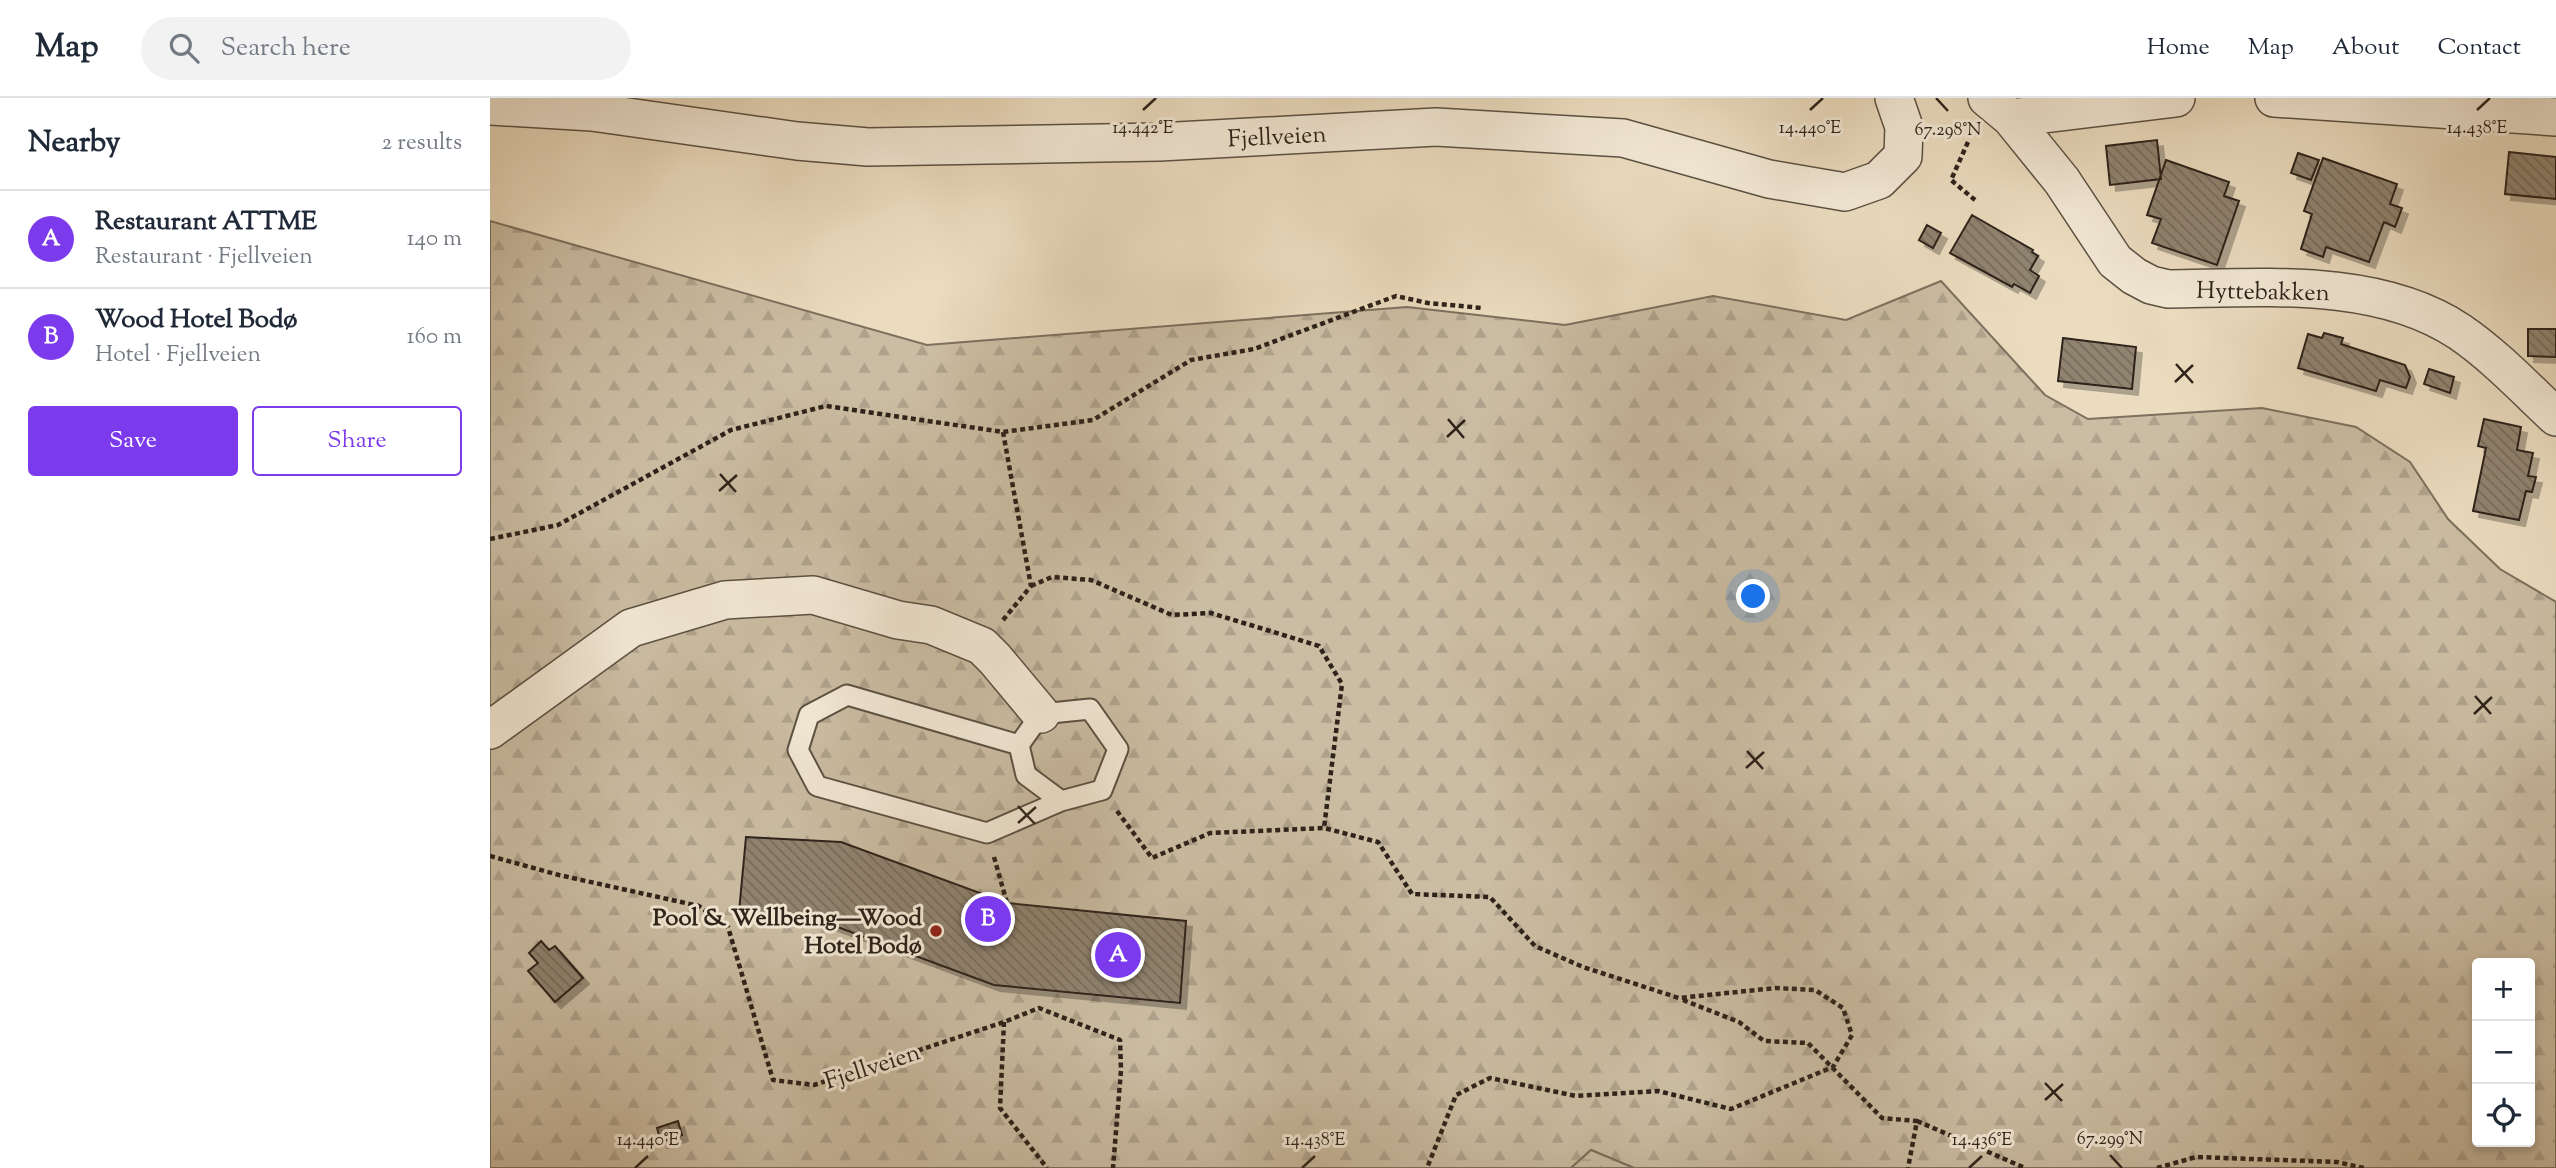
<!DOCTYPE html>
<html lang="en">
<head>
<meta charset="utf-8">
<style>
	:root { --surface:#fff; --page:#f2f2f3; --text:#1f2937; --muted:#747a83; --line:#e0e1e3; --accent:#7c3aed }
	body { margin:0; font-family:"Sorts Mill Goudy",serif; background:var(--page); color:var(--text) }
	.controls { position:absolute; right:21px; bottom:21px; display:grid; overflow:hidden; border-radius:7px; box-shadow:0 4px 10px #0003 }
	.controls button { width:63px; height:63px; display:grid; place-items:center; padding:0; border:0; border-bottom:2px solid var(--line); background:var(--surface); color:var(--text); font:35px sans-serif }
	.you { position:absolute; left:1264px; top:499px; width:24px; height:24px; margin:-18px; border:5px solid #fff; border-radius:50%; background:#1a73e8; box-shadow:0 0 0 10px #1a73e833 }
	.badge { display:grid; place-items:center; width:46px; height:46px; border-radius:50%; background:var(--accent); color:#fff; font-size:23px; font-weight:700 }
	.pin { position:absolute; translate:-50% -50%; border:4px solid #fff; box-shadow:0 2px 7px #0006 }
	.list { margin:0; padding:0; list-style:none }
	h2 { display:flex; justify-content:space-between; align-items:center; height:91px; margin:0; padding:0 28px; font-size:30px }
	h2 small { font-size:23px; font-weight:400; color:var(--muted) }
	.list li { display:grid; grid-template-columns:46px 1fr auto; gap:21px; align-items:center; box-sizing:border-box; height:98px; padding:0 28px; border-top:2px solid var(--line) }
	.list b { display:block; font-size:26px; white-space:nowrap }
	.list p { margin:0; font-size:23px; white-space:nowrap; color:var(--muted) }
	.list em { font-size:23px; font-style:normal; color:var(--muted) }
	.actions { display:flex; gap:14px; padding:21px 28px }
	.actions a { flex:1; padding:16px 0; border:2px solid var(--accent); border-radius:7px; text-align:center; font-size:24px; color:var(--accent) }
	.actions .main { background:var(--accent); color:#fff }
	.icon { flex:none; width:38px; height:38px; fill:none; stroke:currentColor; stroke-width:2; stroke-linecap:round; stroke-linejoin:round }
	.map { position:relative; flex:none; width:2066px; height:1070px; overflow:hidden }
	header { display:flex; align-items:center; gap:42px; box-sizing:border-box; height:98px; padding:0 35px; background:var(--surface); border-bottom:2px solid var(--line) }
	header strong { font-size:33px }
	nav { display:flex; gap:38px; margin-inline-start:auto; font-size:24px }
	.search { width:490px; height:63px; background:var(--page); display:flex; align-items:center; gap:18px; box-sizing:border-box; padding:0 24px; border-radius:38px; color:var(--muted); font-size:26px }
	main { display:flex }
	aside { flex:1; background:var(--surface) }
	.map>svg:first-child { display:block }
	.forest { fill:url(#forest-firs); stroke:#7c705e; stroke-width:2; fill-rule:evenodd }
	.wetland { fill:url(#wetland-marsh); stroke:#7c705e; stroke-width:2 }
	.building { fill:url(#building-back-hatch); stroke:#2d231a; stroke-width:2; filter:url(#shadow) }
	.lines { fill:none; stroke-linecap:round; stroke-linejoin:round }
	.service-casing { stroke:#5c5143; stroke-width:23 }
	.minor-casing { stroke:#5c5143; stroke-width:40 }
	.path { stroke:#2d231a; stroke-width:4.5; stroke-dasharray:5 3.5; stroke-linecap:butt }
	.service { stroke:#f2e8d5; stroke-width:19 }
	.minor { stroke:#f2e8d5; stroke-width:37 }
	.ticks { fill:none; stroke:#2d231a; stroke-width:2.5 }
	.poi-dot { fill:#8f2418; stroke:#f2e8d5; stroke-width:2.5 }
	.labels { text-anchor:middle; stroke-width:6; stroke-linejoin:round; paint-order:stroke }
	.street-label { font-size:24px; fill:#2d231a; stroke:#f2e8d5 }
	.poi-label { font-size:24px; font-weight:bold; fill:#2d231a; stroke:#f2e8d5; text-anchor:end }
	.ticks-label { font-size:18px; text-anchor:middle; fill:#2d231a; stroke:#f2e8d5; stroke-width:6; stroke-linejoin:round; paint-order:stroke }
</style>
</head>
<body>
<header>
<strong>Map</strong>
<div class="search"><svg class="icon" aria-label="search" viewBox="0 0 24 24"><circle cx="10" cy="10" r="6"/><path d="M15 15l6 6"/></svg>Search here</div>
<nav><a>Home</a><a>Map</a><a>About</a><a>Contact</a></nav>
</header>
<main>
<aside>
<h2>Nearby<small>2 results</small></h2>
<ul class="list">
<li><span class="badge">A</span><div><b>Restaurant ATTME</b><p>Restaurant · Fjellveien</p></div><em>140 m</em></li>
<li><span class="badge">B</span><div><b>Wood Hotel Bodø</b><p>Hotel · Fjellveien</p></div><em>160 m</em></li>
</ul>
<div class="actions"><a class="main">Save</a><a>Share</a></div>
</aside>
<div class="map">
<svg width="2066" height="1070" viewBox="0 0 2066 1070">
	<defs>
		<pattern id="forest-firs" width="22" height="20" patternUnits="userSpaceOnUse" patternTransform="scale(1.75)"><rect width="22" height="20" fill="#cbbda3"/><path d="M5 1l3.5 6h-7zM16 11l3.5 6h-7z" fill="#afa28c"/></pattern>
		<pattern id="wetland-marsh" width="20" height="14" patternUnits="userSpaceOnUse" patternTransform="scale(1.75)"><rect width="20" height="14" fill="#cbbda3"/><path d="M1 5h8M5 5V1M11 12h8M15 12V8" fill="none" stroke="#afa28c"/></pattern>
		<pattern id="building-back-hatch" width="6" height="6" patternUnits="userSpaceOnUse" patternTransform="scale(1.75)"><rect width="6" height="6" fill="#908370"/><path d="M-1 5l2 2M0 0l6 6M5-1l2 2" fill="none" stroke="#766b5b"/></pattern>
		<filter id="shadow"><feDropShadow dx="6" dy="6" stdDeviation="0" flood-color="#0004"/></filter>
	</defs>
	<rect width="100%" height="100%" fill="#ebdcbf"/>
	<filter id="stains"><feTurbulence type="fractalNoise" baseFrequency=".00286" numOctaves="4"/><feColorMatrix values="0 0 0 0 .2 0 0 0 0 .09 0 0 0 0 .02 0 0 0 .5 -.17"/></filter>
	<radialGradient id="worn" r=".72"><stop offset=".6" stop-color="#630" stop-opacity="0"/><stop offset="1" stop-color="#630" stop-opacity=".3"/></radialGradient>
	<path class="forest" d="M0,123l437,124 480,-38 158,18 148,-29 133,24 95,-39 104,114 43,24 174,-11 94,19 54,35 38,57 52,50 56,33v566h-922l-43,-18 -20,18h-1081zM1987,865h53v179h-53z"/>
	<path class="wetland" d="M1101,1052l43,18h-63z"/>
	<path class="building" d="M1667,42l4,39 -51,6 -4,-39z
		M2019,54l47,5v42l-51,-5z
		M1808,55l21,7 -8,20 -20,-7z
		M1833,60l74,26 -7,20 12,4 -7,19 -11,-5 -15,40 -43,-15 -3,10 -22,-8 11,-35 -8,-3z
		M1676,62l63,22 -5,14 15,5 -22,64 -65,-22 9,-24 -14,-4z
		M1482,117l61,35 -1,2 6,4 -8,14 9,6 -9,17 -16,-9 -2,3 -62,-34z
		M1437,127l14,8 -8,15 -14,-8z
		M2038,231h28v28l-28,-1z
		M1834,235l19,5 -2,6 64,21 5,12 -4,11 -26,-8 -4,11 -78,-23 10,-34 14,4z
		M1573,240l73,9 -4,42 -74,-8z
		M1939,271l25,8 -4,16 -26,-9z
		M1994,321l37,8 -4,23 16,3 -5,23 8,1 -4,15 -6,-1 -7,29 -46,-9 13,-63 -8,-2z
		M256,739l95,5 166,61 179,18 -6,82 -186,-18 -170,-63 -85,-10z
		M51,843l8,9 6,-4 28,32 -28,24 -27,-31 10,-8 -9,-10z
		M188,1023l4,14 -21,7 -4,-14z"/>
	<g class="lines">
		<defs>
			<path id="service" d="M529,647l-172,-50 -38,20 -11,35 19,36 170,47 74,-32 41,-11 16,-41 -28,-40 -49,5 -22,31 7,30 35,26"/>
			<path id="minor" d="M1497,0l24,20 165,-20
				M1784,0l282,19
				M0,8l102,6 205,29 71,6 291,-5 277,-15 187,11 146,41 76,13 34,-12 24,-24 1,-29 -10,-29
				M1521,20l51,63 53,80 19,15 17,9 17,4c94,-1 210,-12 292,43 35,24 65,56 96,85
				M0,632l141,-102 94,-28 88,-5 85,25 33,5 51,21 13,13 46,55"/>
		</defs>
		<use href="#service" class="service-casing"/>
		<use href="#minor" class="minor-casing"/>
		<path class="path" d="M1478,44l-17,38 24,20
			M513,334l28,154 -28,34
			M0,441l68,-14 173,-95 95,-24 177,26 90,-12 98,-60 63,-11 142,-53 32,7 54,5
			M541,488l21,-9 39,3 81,35 39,-2 108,33 23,38 -18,144
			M627,713l35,47 58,-25 114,-5 54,14 34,52 78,3 45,49 48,21 96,31 97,-10 39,2 28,18 9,27 -19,32 -102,42 -73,-18 -82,5 -86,-18 -34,17 -29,73
			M0,758l69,19 140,31 29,21 45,153 41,5 190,-63 35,-14 81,32 1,30 -8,98
			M504,759l13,46
			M1193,902l56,22 25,19 44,2 74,75 35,3 -9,47
			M514,924l-4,86 47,60
			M1427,1023l108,47
			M1667,1070l39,-11 141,5 27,6"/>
		<use href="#service" class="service"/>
		<use href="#minor" class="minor"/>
	</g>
	<path class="ticks" d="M1446,0l12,13M653,12l13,-12M1320,12l13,-12M1987,12l13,-12M1686,266l17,19M1685,284l18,-17M958,321l16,19M957,339l18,-17M230,376l16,18M229,393l18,-16M1985,598l16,18M1984,616l18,-17M1257,653l16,18M1256,670l18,-16M528,708l17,18M528,725l18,-16M1555,985l17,18M1555,1002l18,-16M1620,1057l12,13M145,1070l13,-12M812,1070l13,-12M1479,1070l13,-12"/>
	<circle class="poi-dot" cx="446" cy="833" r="7"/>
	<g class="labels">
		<g class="street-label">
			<text transform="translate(787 38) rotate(-3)" y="8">Fjellveien</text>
			<text transform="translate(1773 193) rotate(1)" y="8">Hyttebakken</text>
			<text transform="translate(382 968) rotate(-18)" y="8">Fjellveien</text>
		</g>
		<g class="poi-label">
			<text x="432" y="827">Pool &amp; Wellbeing—Wood<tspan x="432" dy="28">Hotel Bodø</tspan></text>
		</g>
	</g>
	<g class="ticks-label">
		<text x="653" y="35">14.442°E</text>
		<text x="1987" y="35">14.438°E</text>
		<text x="1320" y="35">14.440°E</text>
		<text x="1458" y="37">67.298°N</text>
		<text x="1620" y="1046">67.299°N</text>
		<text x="158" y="1047">14.440°E</text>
		<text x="825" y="1047">14.438°E</text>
		<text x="1492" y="1047">14.436°E</text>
	</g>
	<rect width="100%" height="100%" filter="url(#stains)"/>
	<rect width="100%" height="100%" fill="url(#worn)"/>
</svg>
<div class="controls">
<button>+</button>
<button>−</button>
<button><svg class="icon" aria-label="locate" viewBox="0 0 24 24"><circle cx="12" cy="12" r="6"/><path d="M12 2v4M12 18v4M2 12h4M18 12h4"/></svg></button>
</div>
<div class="you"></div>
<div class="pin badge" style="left:628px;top:857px">A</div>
<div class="pin badge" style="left:498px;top:821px">B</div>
</div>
</main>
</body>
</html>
